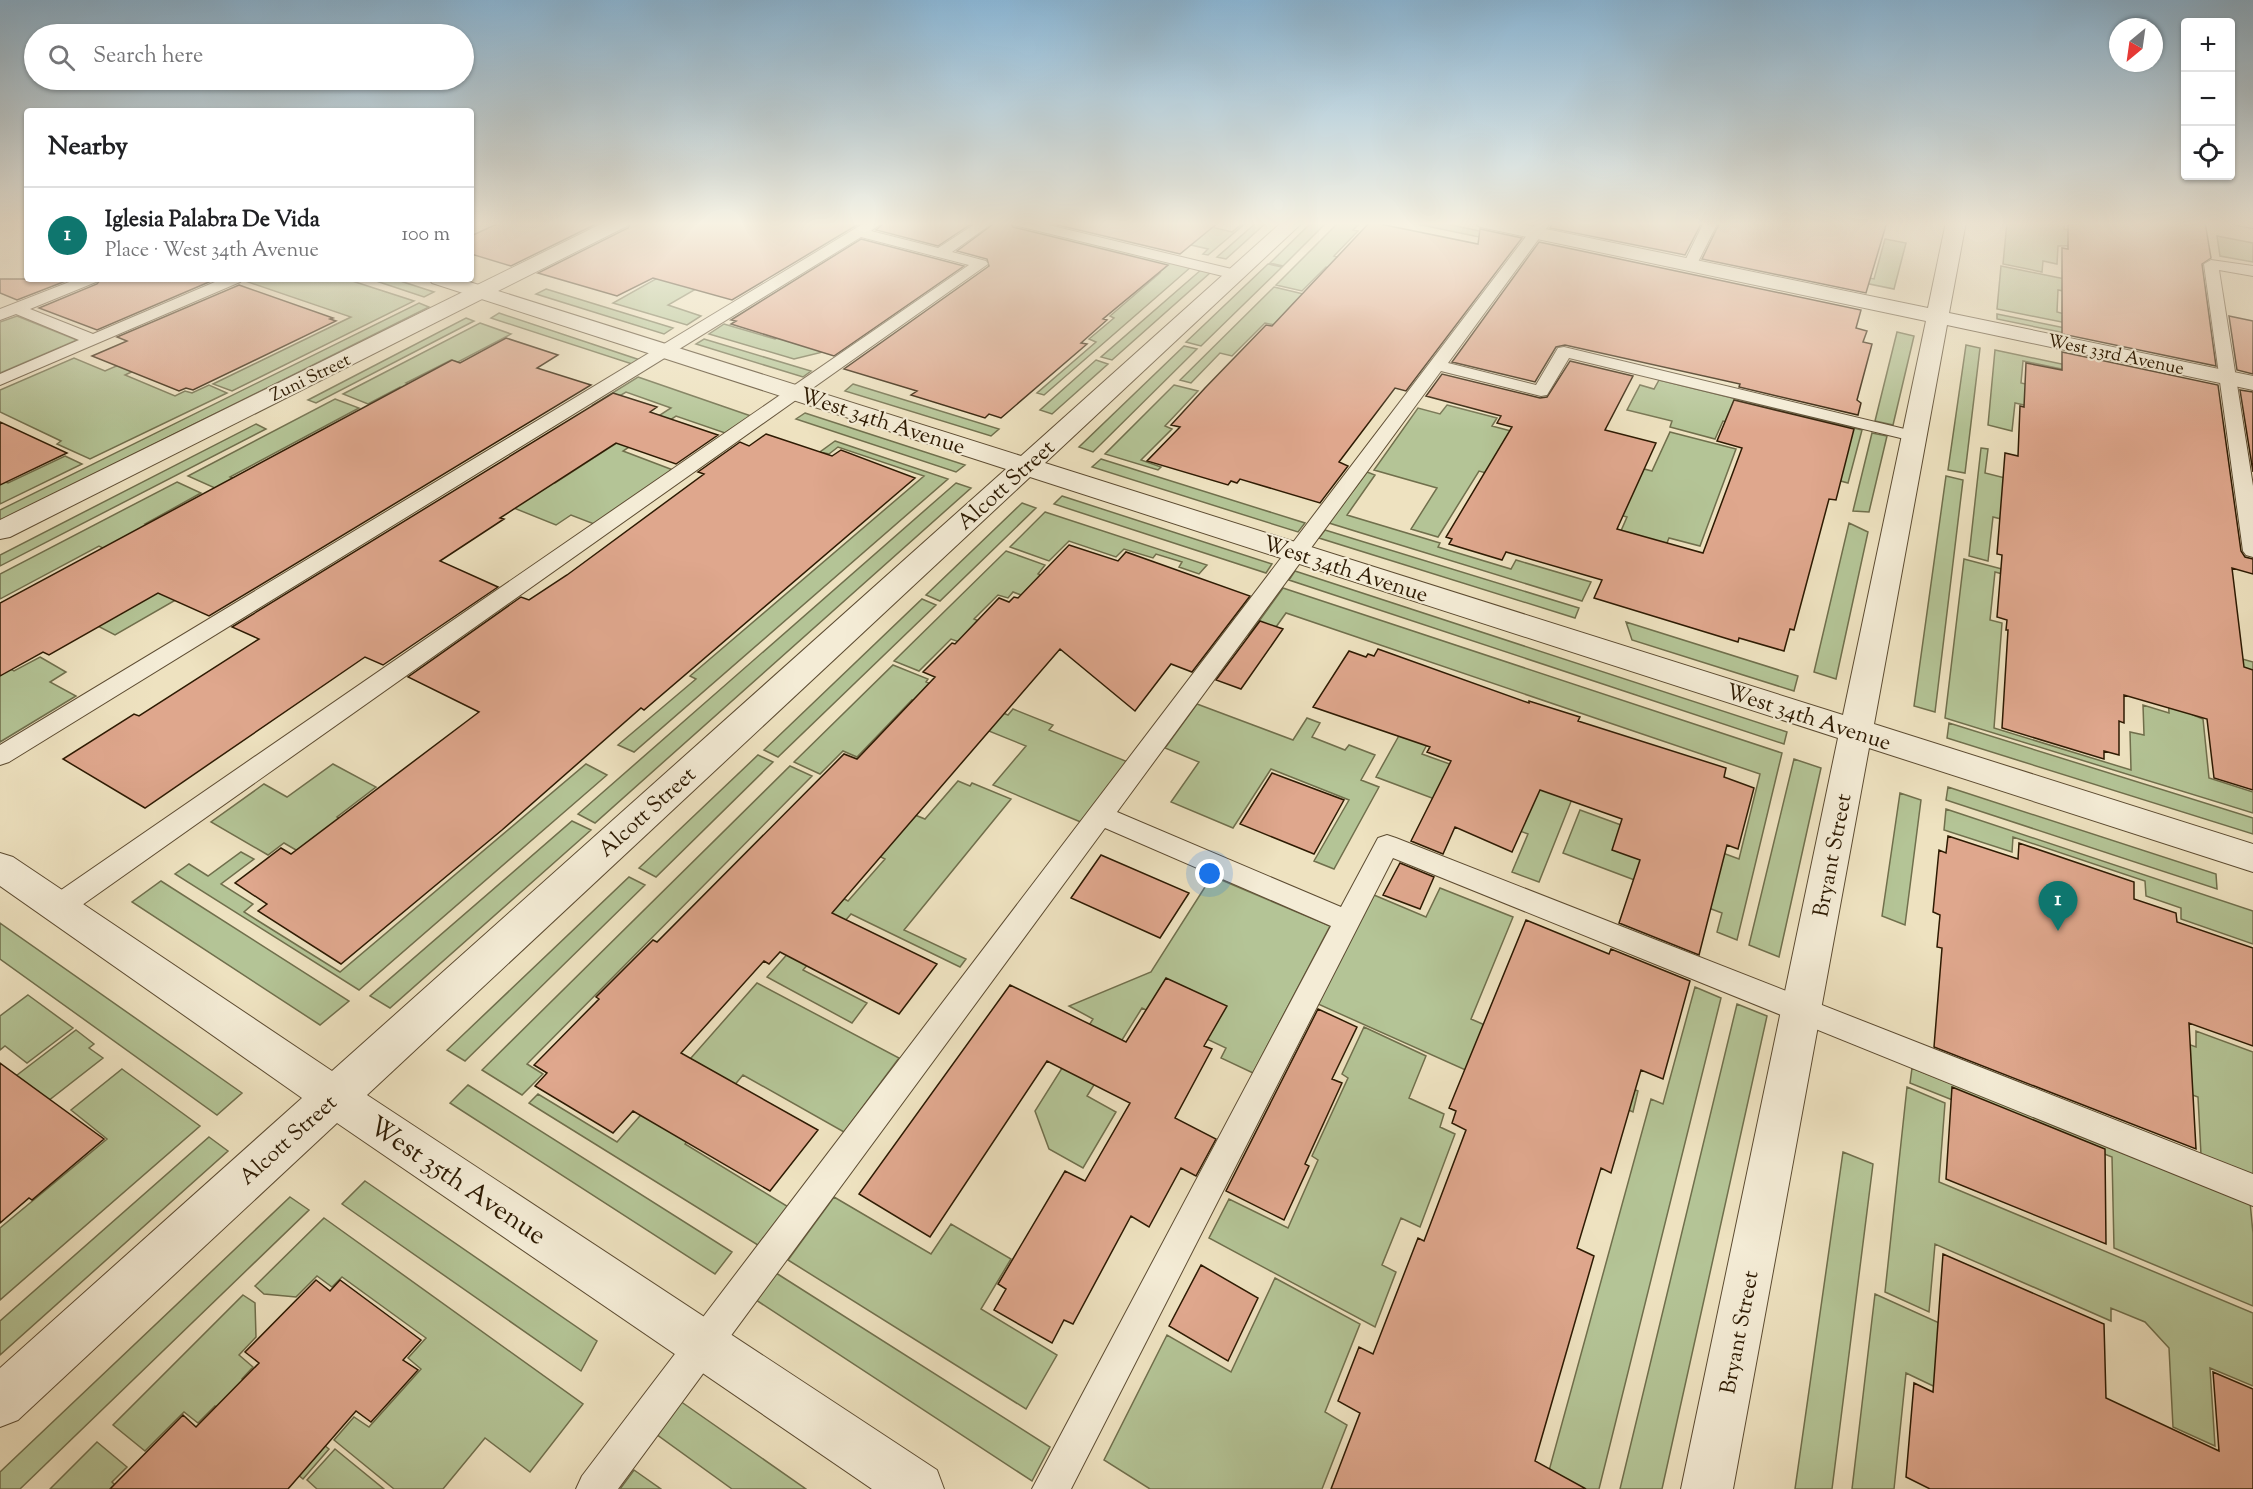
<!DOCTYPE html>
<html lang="en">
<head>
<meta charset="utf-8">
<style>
	:root { --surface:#fff; --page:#f2f2f2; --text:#202124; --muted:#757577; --line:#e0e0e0; --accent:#0f766e }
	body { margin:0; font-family:"Sorts Mill Goudy",serif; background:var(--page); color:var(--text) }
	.controls { position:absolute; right:18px; top:18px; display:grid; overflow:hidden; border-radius:6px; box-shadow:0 2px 4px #0004 }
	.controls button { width:54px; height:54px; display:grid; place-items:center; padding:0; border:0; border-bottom:2px solid var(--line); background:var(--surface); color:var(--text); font:30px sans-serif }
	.compass { position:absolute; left:2109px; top:18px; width:54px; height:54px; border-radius:50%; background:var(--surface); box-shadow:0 2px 4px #0004; rotate:209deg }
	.you { position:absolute; left:1210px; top:874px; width:21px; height:21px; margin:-15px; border:4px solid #fff; border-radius:50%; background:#1a73e8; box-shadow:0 0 0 9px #1a73e833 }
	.badge { display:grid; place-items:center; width:39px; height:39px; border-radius:50%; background:var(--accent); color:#fff; font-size:20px; font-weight:700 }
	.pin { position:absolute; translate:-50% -50px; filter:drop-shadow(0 2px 3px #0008) }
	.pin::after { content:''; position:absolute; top:32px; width:21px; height:18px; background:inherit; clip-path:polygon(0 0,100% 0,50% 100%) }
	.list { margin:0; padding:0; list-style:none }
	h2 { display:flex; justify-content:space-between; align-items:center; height:78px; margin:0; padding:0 24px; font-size:26px }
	h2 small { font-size:20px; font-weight:400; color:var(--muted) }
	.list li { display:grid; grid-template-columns:39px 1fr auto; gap:18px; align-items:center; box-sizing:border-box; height:96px; padding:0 24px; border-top:2px solid var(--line) }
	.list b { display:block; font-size:22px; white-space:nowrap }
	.list p { margin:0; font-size:20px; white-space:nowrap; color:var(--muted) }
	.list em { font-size:20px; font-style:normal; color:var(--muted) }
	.icon { flex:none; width:33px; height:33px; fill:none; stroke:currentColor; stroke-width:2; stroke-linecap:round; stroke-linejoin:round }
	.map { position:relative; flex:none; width:2253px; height:1489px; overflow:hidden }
	.search { position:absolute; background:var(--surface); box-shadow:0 2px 4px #0004; left:24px; top:24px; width:450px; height:66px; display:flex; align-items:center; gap:15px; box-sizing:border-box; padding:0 21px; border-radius:33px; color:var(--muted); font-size:22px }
	.panel { position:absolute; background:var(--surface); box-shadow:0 2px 4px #0004; left:24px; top:108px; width:450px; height:174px; border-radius:6px }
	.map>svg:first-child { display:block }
	.green { fill:#b4c496; stroke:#706f4c; stroke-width:1.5 }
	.building { fill:#dfa78d; stroke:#2d1a02; stroke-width:1.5 }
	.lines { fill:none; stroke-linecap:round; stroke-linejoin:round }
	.service-casing { stroke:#5d4c32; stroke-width:2 }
	.minor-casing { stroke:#5d4c32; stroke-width:2 }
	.tertiary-casing { stroke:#5d4c32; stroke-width:2 }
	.service { fill:#f4ecd6; fill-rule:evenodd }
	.minor { fill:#f4ecd6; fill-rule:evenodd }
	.tertiary { fill:#f4ecd6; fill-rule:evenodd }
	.labels { text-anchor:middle; stroke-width:4.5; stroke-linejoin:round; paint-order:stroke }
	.far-street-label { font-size:18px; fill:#2d1a02; stroke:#f4ecd6 }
	.street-label { font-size:22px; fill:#2d1a02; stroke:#f4ecd6 }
	.near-street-label { font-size:27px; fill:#2d1a02; stroke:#f4ecd6 }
</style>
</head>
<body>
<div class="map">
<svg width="2253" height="1489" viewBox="0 0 2253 1489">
	<rect width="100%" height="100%" fill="#eee2c0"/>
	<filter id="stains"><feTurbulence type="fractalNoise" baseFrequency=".00333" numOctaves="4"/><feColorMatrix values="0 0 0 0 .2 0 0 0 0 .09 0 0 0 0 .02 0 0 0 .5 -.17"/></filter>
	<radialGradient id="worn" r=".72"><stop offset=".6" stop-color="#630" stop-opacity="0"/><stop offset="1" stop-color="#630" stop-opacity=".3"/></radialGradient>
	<path class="green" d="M1244,222h3l-39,33 -5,-1 5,-5 -34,-8 21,-18 37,9z
		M1257,222h10l-41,37 -9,-2z
		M1312,222h15l-44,44 -13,-3z
		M1339,222h22l-8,8 5,1 -24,25 35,8 -11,11 -32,-8 -24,24 -26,-6z
		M1407,222h30l76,16 -5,5z
		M2007,222h57v7l24,4 22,12 -52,1 -1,18 -14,-3 -1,11 -39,-8z
		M1037,229l154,38 -147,128 -7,-2 59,-51 -7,-3 25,-21 -4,-2 50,-43 -48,-12 -129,15 13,-17z
		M2217,236l36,7v19l-33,-6z
		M1885,239l21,4 -12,46 -162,-33 2,-5 140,28z
		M1268,264l14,3 -81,79 -15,-4z
		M2001,266l64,13 86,29 -93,-18 -1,22 134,36 -194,-39z
		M677,267l38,11 -47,27 33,11 -14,9 -74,-22z
		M1202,269l9,3 -99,88 -11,-3z
		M255,279h91l68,22 -182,90 -19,-7 138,-67 -103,-35z
		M370,279h24l40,13 -10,5z
		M1274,287l126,30 -125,8 -10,-2 -33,33 -12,-3 -29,30 -11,-3z
		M546,289l127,39 -9,6 -128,-40z
		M419,303l10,4 -429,214v-11z
		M499,313l141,47 -8,4 -141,-46z
		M1997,314l195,40 1,5 -196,-40z
		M17,316l60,24 -77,33v-51z
		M466,318l8,3 -158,82 -8,-3z
		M480,323l31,11 -53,28 -7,-2 -45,23 74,28 -56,-14 -24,-10 -32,17 -25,-10z
		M724,324l51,15 5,-2 47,14 -33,8 -85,-25z
		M1897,332l17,4 -21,89 -18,-4z
		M704,339l107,32 -8,6 -107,-33z
		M1966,345l14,3 -15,125 -17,-3z
		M1184,346l13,3 -104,103 -14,-5z
		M160,347l14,5 -49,23 50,21 10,-5 7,2 17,-8 18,8 -137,66 -33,-15 4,-3 -61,-29v-22l74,-32 31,13z
		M1995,350l180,38 1,5 -153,-32 -2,22 51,12v21l-57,-13 -3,28 -24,-6z
		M1096,360l12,4 -56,50 -12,-4z
		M638,377l113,39 -26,17 -49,-17 -53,35 50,19 -79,54 -23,-9 -15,10 -57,-23 39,-25 17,6 116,-75 -45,-16 -25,15 -8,-2z
		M1659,380l203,50 -14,53 -22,-6 -76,-50 -27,-6 -8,18 -45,-12 2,-6 -45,-11 13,-25 14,4z
		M853,384l146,45 -8,7 -146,-45z
		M1174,385l24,6 -33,35 7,3 -31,31 20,7 -3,3 -53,-16z
		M335,399l24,9 -129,69 88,39 -18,10 -112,-50z
		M1447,405l50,13 -5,8 80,21 -22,43 -71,-19 -41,66 -27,-8 26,-41 -63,-18 44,-62 22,6z
		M805,413l160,52 -9,7 -160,-53z
		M256,424l10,5 -266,137v-11z
		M1670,432l66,17 -36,97 -31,-8 -18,44 -34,-42 10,-23 -71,-20 24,-45 72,19z
		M1872,433l15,3 -18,76 -16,-1z
		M835,441l113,38 -314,273 -16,-7 78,-66 -6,-3 234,-200 -86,-29 -9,7 -9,-2z
		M1981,448l7,1 -3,24 36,9 -12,39 -16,-4 -5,44 -19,-5z
		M65,456l17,8 -82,40v-24l8,3z
		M1101,459l204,64 -7,9 -206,-65z
		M1367,472l8,3 -28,40 93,28 -2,4 73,22 5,-9 75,22 -9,19 -253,-78z
		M1946,476l17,4 -28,232 -21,-6z
		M177,482l24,11 -56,31 98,46 -38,13 -90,52 -27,-14 75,-43 -64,-32 -99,53v-25z
		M956,483l15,5 -376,335 -17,-9z
		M1062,496l210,68 -6,9 -212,-69z
		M1022,503l14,5 -96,93 -14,-6z
		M1045,512l162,53 -8,9 -20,-7 3,-5 -26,-8 -3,4 -29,-9 -8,8 -47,-16 -20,20 -39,-14z
		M1849,523l19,9 -32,147 -22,-7z
		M1325,530l254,78 -4,10 -256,-80z
		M1006,551l39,14 -7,9 23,8 14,33 -62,-23 -5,6 -10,-3 -24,24 12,5 -21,20 -14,-5 -32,32 -25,-10z
		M1964,559l223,59 1,6 -193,-52 -5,48 12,3 -8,105 137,42 -1,-38 14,3 -1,-30 26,8 -3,-64 30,-3 57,16v37l-63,-17 3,33 10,4 6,59 44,14v21l-308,-95z
		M1295,571l492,161 -3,12 -495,-164z
		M1283,588l499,165 -45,187 -20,-8 5,-19 -159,-60 17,-43 137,50 3,-8 19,7 21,-85 -474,-161 -20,28 -17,-6z
		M922,599l14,6 -158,152 -14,-7z
		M1626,622l172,54 -4,15 -162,-51z
		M40,657l26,15 -16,10 26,14 -76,46v-79l14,8z
		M893,665l35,14 -2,3 82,33 5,-6 40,16 -4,5 79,32 -45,61 -90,-38 33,-39 -114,-46 -55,57 -14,-6 -23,23 -26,-12z
		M1197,704l96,36 14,-22 13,5 -8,14 33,13 4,-5 26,10 -14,25 18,7 -45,82 -20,-8 35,-61 -78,-31 -38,59 -62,-26 28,-40 -34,-14z
		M1949,723l304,95v16l-306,-96z
		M1401,732l30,5 -9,17 36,13 76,13 40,14 -35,88 -27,-10 16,-38 -152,-57z
		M758,755l15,7 -117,115 -17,-9z
		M1794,759l27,9 -42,189 -30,-12z
		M333,764l43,23 -39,30 13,8 -42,32 -24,-14 -16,12 -57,-33 53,-38 23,13z
		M586,764l21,11 -248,215 -184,-116 14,-10 19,12 33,-24 13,7 -33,25 32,20 -9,8 96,60z
		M790,766l22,10 -285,288 16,10 -21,21 -40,-25z
		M958,781l12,5 2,-3 39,16 -107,131 62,29 -6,8 -109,-53 -48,56 64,33 -15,20 -85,-46 72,-81 9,5 37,-42 -10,-5 35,-41 15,6z
		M1948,787l268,87 1,15 -271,-89z
		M1900,793l21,7 -16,125 -23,-9z
		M1946,809l307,102v33l-72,-25v-11l-35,-12 -1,-15 -132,-44 -1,15 -68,-22z
		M572,821l19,9 -201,178 -20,-12z
		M1212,876l118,50 -77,147 -32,-15 5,-10 -84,-40 -55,88 29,16 -33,56 -34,-19 -14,-38 58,-92 -24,-13 82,-34z
		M629,877l16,8 -180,176 -18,-11z
		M161,881l188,120 -29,24 -188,-123z
		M1440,888l73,29 -42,102 167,72 -5,21 -108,-47 -55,7 -152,-68 56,-109 52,22z
		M0,923l242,170 -25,22 -217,-156z
		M757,983l142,75 -55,74 -101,-57 -58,69 105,64 -29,39 -232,-144 9,-9 79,48z
		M1695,987l26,11 -122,491h-55l107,-390 12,5z
		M28,995l45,33 -46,35 -22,-17 -5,4v-34z
		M1737,1004l30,12 -105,473h-42z
		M2135,1025l61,22v-16l57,21v123l-52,-20 -3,-58 -62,-23z
		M1364,1027l62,29 -17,42 35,16 -4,13 15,7 -35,93 -19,-9 -19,47 14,7 -21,55 -166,-89 20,-39 59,29 30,-68 -6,-4 36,-78 -6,-4z
		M76,1030l18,14 -5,4 14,10 -64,50 -31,-26z
		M1912,1068l338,134 3,31v73l-139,-58 -2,-91 -80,-32 -37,-8 -85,-34z
		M122,1069l78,57 -200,174v-72l107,-89 -36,-29z
		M468,1085l264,167 -17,22 -265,-171z
		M1907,1087l38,16 -6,79 314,131v73l-43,-18 5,78 -42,-19 -4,-79 -24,-26 -34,-14v13l-176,-77 -6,68 -44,-20z
		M209,1137l19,14 -228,204v-34z
		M1843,1152l30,12 -41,325h-37z
		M365,1181l232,160 -16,30 -239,-167z
		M290,1197l19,13 -289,279h-20v-17z
		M834,1197l97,57 20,-30 60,35 -30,50 76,46 -31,54 -238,-149z
		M324,1218l259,186 -53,68 -45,-34 -42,51h-49l-60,-49 20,-23 15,10 52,-58 -13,-11 18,-20 -84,-61 -10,10 -15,-11 -21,21 -32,-3 -9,-8z
		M776,1273l274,174 -18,34 -276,-181z
		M1275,1278l85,46 -35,88 22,13 -25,64h-172l-46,-29 63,-125 64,37z
		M1875,1294l111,50 121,125 -201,-96 -12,116h-42z
		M243,1295l12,8 1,34 -17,18 14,12 -11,12 87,70 -26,30 -88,-73 -17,17 -14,-11 -39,39 -32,-26z
		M680,1401l126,88h-74l-76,-55z
		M97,1442l30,25 -15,15 7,7h-69z
		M335,1449l49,40h-67l-10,-9z
		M634,1470l27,19h-41z"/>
	<path class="building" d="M501,222h99l-89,44 -40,-12v-18z
		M632,222h230l-130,78 -79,-22 -36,18 -79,-23 90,-45z
		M885,222h89l-36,24 -62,-16z
		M996,222h14l3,5 155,38 -65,54 4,1 -26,23 6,1 -86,74 -12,-4 -4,4 -74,-23 6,-4 -73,-22 145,-103 -2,-7 -30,-8z
		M1045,222h174l-39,32z
		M1370,222l108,22 2,-15 42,9 -116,153 -11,-3 -56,74 9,4 -28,37 -80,-24 -3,4 -6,-2 -3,4 -81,-24 33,-34 -9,-2 34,-37 61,-63 6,1z
		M1553,222h149l-17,33 -135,-27z
		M1720,222h167l-21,71 -164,-34z
		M2068,222h137l6,36 -9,6 14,102 -154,-32v-86l6,1z
		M861,239l103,27 -130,90 -103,-32 5,-3 -5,-1z
		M1539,242l322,68 -5,18 11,3 -4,11 9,2 -15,56 4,3 -3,12 -119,-28 1,-3 -175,-39 -9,2 -21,35 -83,-20z
		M0,279h71l-54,21 -17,-7z
		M101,279h115l-119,51 -58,-22 58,-24z
		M239,285l94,33 -3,1 6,2 -143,69 -7,-2 -7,3 -87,-35 35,-15 -10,-4z
		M2229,316l24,5v53l-16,-4z
		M506,338l52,17 -21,13 54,17 -382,231 -51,-23 -109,62 -6,-3 -43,24v-73l452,-243 8,3z
		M2062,352l156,33 23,166 4,6 8,2v15l-21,-6 12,99 9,3v120l-39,-12 -7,-59 -83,-24v28l-5,-2v34l-15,-4v8l-102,-31 6,-98h-2l1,-10 -10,-3 5,-62 -5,-1 8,-101 13,3 2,-50 4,1 2,-44 36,7z
		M1570,361l63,15 -28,54 51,13 -39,86 86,24 39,-105 -25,-7 17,-41 120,29 -18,71 -7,-1 -35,131 -4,-1 -6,22 -45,-13 -1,4 -144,-44 8,-18 -96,-28 -4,8 -53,-16 3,-5 -6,-2 66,-110 -15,-4 4,-7 -75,-20 16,-22 98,24 7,-1z
		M2240,390l13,2v80z
		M613,393l44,14 -7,5 68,23 -42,29 -60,-21 -116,75 4,1 -64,42 58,26 -115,78 -18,-8 -220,151 -82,-49 71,-45 5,2 120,-77 -27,-12z
		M0,422l67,31 -67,32z
		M766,434l66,22 9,-6 74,28 -271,232 -3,-2 -139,122 -161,134 -83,-53 9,-7 -32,-21 46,-35 10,6 188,-142 -71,-35 113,-80 8,3 38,-25 137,-101 -6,-2 42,-30 9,4z
		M1069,545l49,16 8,-9 124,44 -58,76 -21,-8 -36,47 -75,-62 -228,264 105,51 -38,50 -119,-62 -11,12 -5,-3 -83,92 137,77 -48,61 -137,-80 -20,22 -78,-47 12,-13 -13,-8 65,-66 -3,-2 57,-57 4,2 187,-188 13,5 78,-82 -12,-5 29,-29 3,1 44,-46 10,4 5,-5 4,1z
		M1260,621l23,8 -42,60 -25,-9z
		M1378,649l151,54v-2l51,16 -2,4 148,47 -2,9 30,11 -16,61 -11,-4 -28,110 -80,-32 21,-63 -28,-10 10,-31 -82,-29 -28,62 -57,-25 -12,27 -32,-13 40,-80 -24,-9 3,-5 -117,-40 36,-56 17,6 2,-3 6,2z
		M1272,773l72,27 -30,54 -74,-30z
		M1948,836l70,23 1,-16 115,39v17l42,14 1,9 76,26v98l-64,-23 7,126 -262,-102 8,-99 -5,-1 3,-32 -7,-3 6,-62 7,3z
		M1101,855l88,38 -29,45 -89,-40z
		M1400,863l34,14 -14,32 -37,-14z
		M1526,920l83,34 2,-5 79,32 -27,98 -22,-9 -30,103 -10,-5 -24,80 17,8 -59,205 51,28h-255l29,-76 -22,-12 21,-54 14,7 45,-116 6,3 42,-111 -14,-7 4,-12 -7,-3z
		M1166,978l61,28 -23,40 8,3 -37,69 41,21 -20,37 -15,-8 -32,59 -18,-11 -58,108 -9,-4 -12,23 -58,-33 12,-21 -8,-5 67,-113 20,10 45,-78 -83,-42 -117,176 -71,-43 151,-209 116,57z
		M1318,1009l39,18 -25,52 10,4 -37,81 4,2 -25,54 -58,-29z
		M0,1063l104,76 -72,61 -3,-2 -29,25z
		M1952,1087l153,62 1,95 -160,-65z
		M1943,1254l161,70 2,74 113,53 -6,-79 40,17v100h-323l-24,-12 8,-94 19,9z
		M1201,1265l57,33 -30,63 -59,-35z
		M316,1280l14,11 10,-11 81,60 -18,20 15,10 -47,52 -15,-11 -68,78h-178l73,-74 13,12 63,-64 -14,-11z"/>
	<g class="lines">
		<defs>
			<path id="service" d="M866,222h17l-12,9 67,17 40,-26h16l-42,30 34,9 2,3 -920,651 -10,3 -10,-3 -4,-8 4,-8 921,-634 -108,-28 -852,525 -9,3v-20z
				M1012,222h24l204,49 3,3 -8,5 -221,-54z
				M1537,222h14l-103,141 88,22 22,-37 6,-1 349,84 6,1 3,4 -3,4 -6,1 -344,-83 -22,37 -6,1 -100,-25 -324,441 224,95 37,-69 9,-3 9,3 857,336v32l-860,-348 -322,631h-39l299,-563 -226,-98 -487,661h-42l6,-13z
				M1704,222h14l-23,46h-10l-2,-3z
				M2234,222h19v6l-17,-3z
				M2211,260l42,6v10l-34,-6 34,216v71l-7,-2 -3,-4 -39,-287z
				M77,279h22l-3,3 -66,27 63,25 129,-55h21l-3,3 -240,103v-11l79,-34 -63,-26 -16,6v-11z"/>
			<path id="minor" d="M1282,222h21l-258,241 798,252 83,-394 -441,-93 -7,-2 -3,-4h37l416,86 18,-86h20l-17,91 304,63v14l-306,-65 -73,399 379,120v28l-384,-124 -136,741h-52l157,-751 -808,-261 -663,618 570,375 7,19h-72l-535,-366 -319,297 -18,7v-59l302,-270 -302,-212v-33l13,4 319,214 674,-602 -574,-186 -3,-4h31l561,177z"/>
			<path id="tertiary" d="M605,222h25l-3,4 -617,311 -10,2v-19z"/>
		</defs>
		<use href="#service" class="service-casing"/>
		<use href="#minor" class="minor-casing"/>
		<use href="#tertiary" class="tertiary-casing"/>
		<use href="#service" class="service"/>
		<use href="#minor" class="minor"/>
		<use href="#tertiary" class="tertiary"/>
	</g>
	<linearGradient id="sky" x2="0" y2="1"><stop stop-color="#8ab7d7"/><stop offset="0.52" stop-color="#f7f2e3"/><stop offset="1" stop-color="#f7f2e3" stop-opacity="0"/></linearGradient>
	<rect width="2253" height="430" fill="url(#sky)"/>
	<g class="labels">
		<g class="far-street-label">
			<text transform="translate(2116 354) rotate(12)" y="6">West 33rd Avenue</text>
			<text transform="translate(310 377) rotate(-26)" y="6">Zuni Street</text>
		</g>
		<g class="street-label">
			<text transform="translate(883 420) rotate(18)" y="8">West 34th Avenue</text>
			<text transform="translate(1005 484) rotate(-42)" y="8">Alcott Street</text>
			<text transform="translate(1346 568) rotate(18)" y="8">West 34th Avenue</text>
			<text transform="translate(1809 716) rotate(18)" y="8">West 34th Avenue</text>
			<text transform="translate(646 811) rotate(-42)" y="8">Alcott Street</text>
			<text transform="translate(1831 855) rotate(-79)" y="8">Bryant Street</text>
			<text transform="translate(287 1139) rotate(-42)" y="8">Alcott Street</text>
			<text transform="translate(1738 1332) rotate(-79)" y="8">Bryant Street</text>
		</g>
		<g class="near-street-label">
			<text transform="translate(458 1180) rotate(34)" y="9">West 35th Avenue</text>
		</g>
	</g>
	<rect width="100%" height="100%" filter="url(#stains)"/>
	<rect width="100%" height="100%" fill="url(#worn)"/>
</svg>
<div class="controls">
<button>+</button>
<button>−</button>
<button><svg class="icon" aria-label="locate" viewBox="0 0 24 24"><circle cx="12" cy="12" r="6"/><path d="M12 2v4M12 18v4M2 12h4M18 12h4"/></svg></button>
</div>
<svg class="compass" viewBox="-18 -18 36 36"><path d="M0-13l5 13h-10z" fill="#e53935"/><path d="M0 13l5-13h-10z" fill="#757577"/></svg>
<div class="you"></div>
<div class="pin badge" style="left:2058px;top:931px">1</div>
<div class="search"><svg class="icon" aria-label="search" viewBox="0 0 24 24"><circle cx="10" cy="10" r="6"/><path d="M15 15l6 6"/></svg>Search here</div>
<section class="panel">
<h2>Nearby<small></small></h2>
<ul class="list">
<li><span class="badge">1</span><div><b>Iglesia Palabra De Vida</b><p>Place · West 34th Avenue</p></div><em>100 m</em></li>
</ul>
</section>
</div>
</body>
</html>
